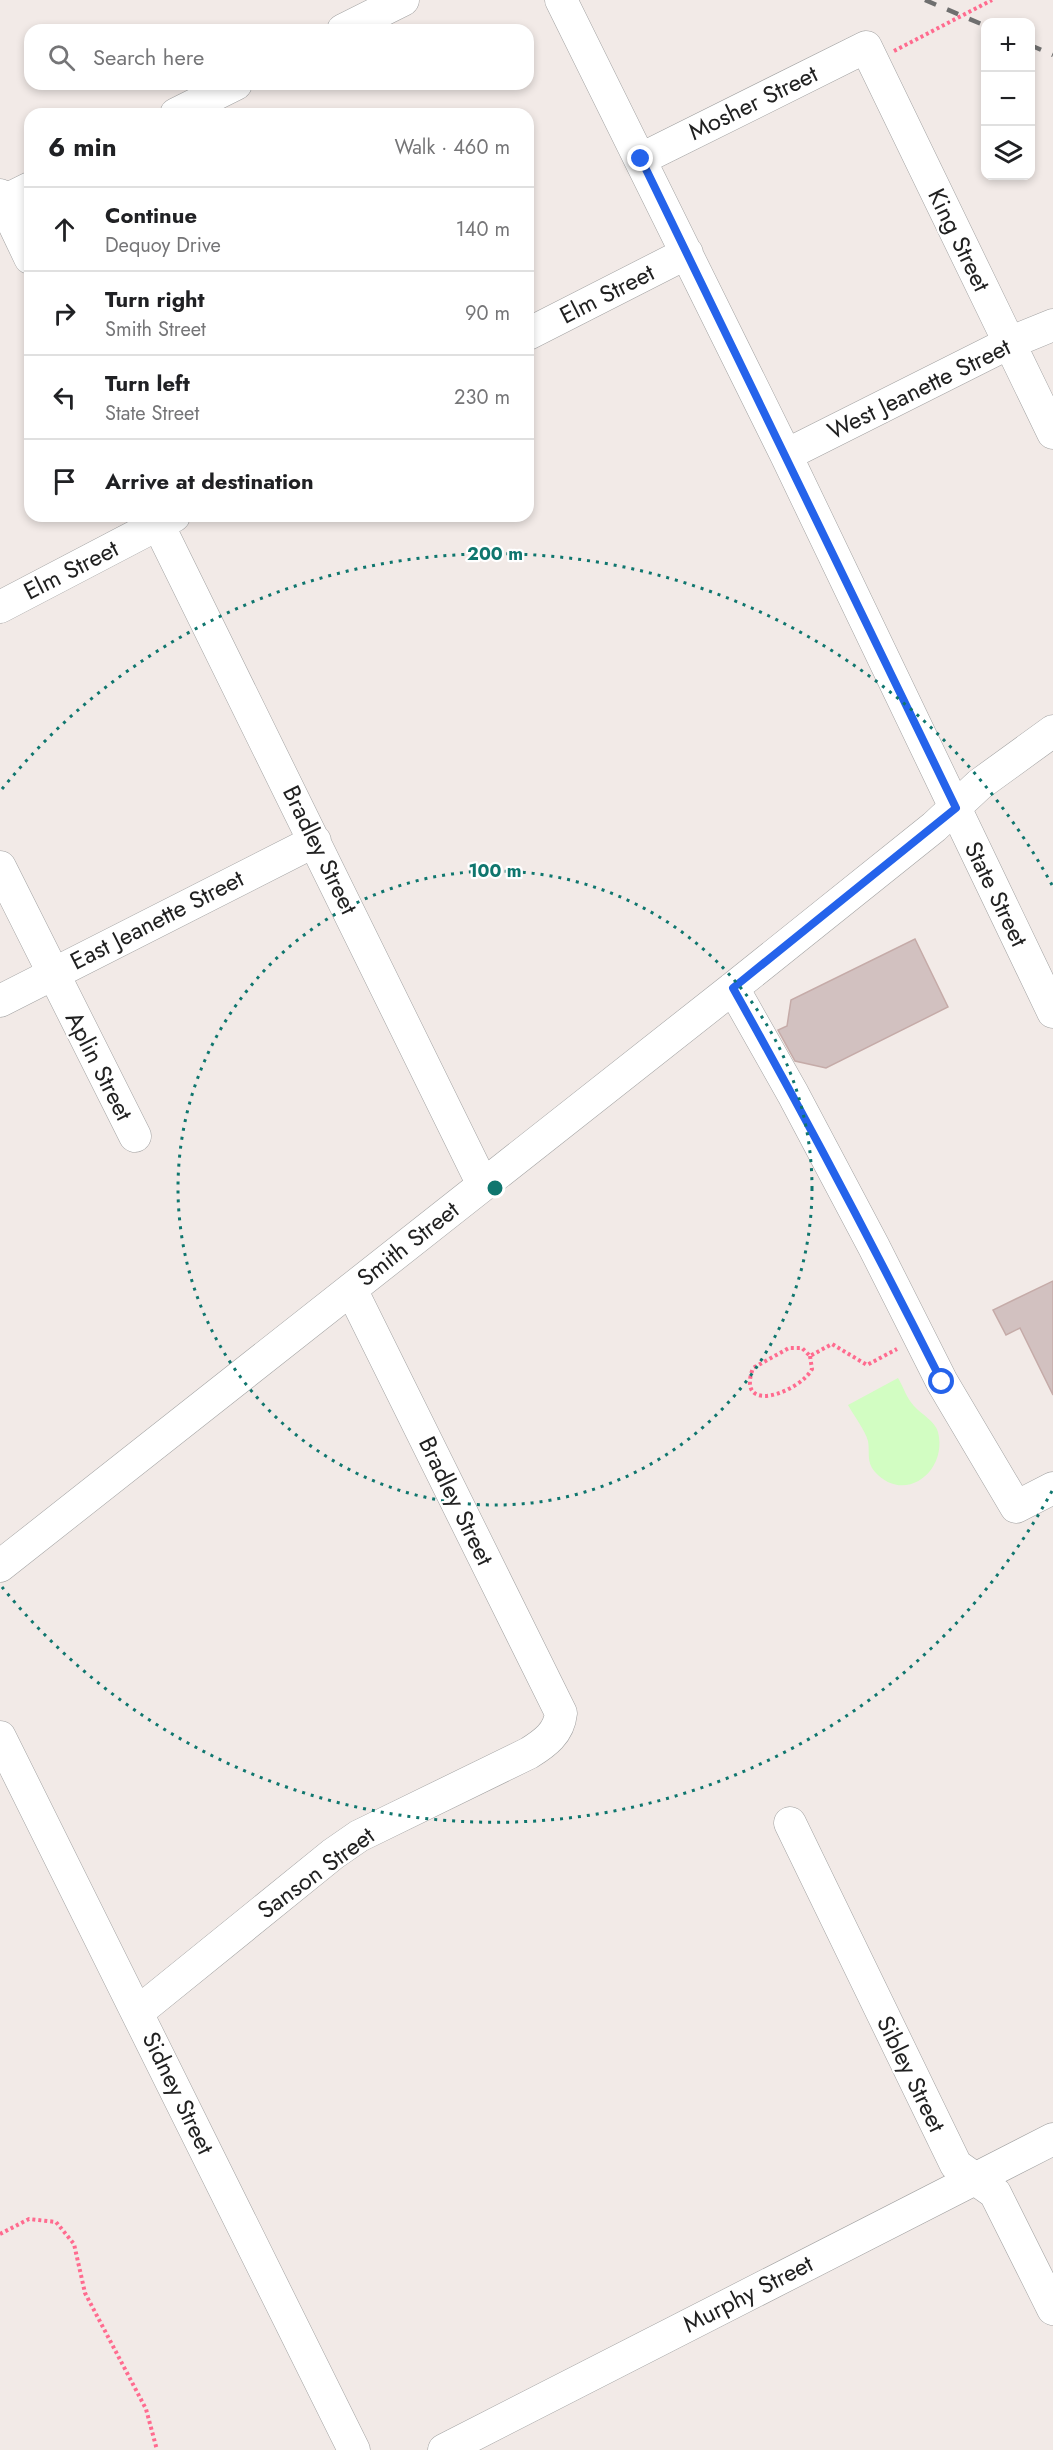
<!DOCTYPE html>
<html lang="en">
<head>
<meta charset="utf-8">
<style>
	:root { --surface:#fff; --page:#f2f2f2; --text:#202124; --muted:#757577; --line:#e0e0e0 }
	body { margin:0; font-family:Jost,sans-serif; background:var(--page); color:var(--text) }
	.controls { position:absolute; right:18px; top:18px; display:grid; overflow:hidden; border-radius:12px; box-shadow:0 3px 9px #0003 }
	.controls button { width:54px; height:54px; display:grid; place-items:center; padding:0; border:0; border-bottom:2px solid var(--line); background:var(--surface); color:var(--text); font:30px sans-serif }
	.stop { position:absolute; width:18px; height:18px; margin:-14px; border:4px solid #2563eb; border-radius:50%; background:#fff }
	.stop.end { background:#2563eb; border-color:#fff; box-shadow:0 2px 6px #0008 }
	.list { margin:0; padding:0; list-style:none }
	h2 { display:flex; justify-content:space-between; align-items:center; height:78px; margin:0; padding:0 24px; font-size:26px }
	h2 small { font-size:20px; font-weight:400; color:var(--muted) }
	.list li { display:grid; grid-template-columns:39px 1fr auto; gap:18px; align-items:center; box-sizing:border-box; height:84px; padding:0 24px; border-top:2px solid var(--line) }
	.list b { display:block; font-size:22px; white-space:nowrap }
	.list p { margin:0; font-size:20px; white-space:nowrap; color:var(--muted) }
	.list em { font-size:20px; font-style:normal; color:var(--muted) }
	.icon { flex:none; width:33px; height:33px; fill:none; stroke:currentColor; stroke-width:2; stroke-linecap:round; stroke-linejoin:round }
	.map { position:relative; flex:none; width:1053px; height:2450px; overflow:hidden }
	.search { position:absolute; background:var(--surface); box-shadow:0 3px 9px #0003; left:24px; top:24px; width:510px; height:66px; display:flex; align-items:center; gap:15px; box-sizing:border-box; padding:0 21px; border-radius:18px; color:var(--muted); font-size:22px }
	.panel { position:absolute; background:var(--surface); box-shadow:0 3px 9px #0003; left:24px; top:108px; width:510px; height:414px; border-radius:18px }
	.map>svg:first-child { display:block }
	.park { fill:#d2fdc2 }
	.building { fill:#d2c1c0; stroke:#c5aba8; stroke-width:1.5 }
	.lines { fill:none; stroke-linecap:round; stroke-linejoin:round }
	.minor-casing { stroke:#a2a2a2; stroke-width:33 }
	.path { stroke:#ff6b8f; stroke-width:4; stroke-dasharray:3 3; stroke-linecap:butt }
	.minor { stroke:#fff; stroke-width:32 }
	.rail { stroke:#6f6f6f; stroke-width:4.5; stroke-dasharray:12 12; stroke-linecap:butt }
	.route { stroke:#2563eb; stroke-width:8 }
	.ring { fill:none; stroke:#0f766e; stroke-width:3; stroke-dasharray:3 6 }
	.labels { text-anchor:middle; stroke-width:4.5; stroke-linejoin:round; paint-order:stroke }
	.street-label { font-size:24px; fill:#212121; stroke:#fff }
	.centre { fill:#0f766e; stroke:#fff; stroke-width:3 }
	.ring-label { font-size:18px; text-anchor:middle; font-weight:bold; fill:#0f766e; stroke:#fff; stroke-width:4.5; stroke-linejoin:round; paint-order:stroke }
</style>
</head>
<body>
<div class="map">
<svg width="1053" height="2450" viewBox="0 0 1053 2450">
	<rect width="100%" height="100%" fill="#f2eae7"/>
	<path class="park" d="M898,1378c5,8 9,21 16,28 7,8 21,15 24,26 10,39 -33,73 -63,40 -9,-10 -5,-20 -7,-31 -3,-11 -14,-25 -20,-36z"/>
	<path class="building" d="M915,939l33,68 -122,61 -31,-7 -17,-31 9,-4 4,-26z
		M1053,1281v114l-33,-67 -14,7 -13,-25z"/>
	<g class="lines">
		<defs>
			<path id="minor" d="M561,0l225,455 267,557
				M343,30l60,-30
				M176,114l60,-30
				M641,159l225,-112 187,386
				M0,195l30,63
				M0,203l30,-15
				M528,334l159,-81
				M786,455l223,-112 44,-18
				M154,516l329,669
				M0,607l174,-91
				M0,867l135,269
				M733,988l60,106 81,153 68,135 74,125 37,-19
				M0,1001l315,-160
				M0,1566l733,-578 201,-161 46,-43 73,-53
				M0,1737l354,713
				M790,1823l166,342 39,28 58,116
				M138,2012l195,-158 26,-18 170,-83c16,-10 30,-20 32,-40l-210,-424
				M444,2450l609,-311"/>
		</defs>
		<use href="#minor" class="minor-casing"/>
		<path class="path" d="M894,51l98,-51
			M810,1356l2,13c-11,22 -77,48 -59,-1l36,-20h13l8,8 22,-12 35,21 30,-16
			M0,2234l29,-15 27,3 18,22 11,49 61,116 11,41"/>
		<use href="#minor" class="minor"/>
		<path class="rail" d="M925,0l61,26
			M1030,45l23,10"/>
	</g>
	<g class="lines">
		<path class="route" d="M641,159l315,649 -223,180c73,130 142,261 209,394"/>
	</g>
	<g class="ring">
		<circle cx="495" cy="1188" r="317"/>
		<path d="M1052 1491A634 634 0 0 1 2 1587M2 789A634 634 0 0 1 1052 885"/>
	</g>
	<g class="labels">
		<g class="street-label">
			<text transform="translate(753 103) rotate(-26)" y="8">Mosher Street</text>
			<text transform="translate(959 240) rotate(64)" y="8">King Street</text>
			<text transform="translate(607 294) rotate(-27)" y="8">Elm Street</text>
			<text transform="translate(919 389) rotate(-26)" y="8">West Jeanette Street</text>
			<text transform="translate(71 570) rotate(-27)" y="8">Elm Street</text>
			<text transform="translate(320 850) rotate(64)" y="8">Bradley Street</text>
			<text transform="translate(996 894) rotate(64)" y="8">State Street</text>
			<text transform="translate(157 920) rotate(-27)" y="8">East Jeanette Street</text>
			<text transform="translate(99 1066) rotate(63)" y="8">Aplin Street</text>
			<text transform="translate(408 1244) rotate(-38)" y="8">Smith Street</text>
			<text transform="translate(456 1501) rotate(64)" y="8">Bradley Street</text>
			<text transform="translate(316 1873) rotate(-36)" y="8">Sanson Street</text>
			<text transform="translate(911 2074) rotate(64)" y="8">Sibley Street</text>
			<text transform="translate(178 2093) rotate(64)" y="8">Sidney Street</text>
			<text transform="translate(748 2294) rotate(-27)" y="8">Murphy Street</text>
		</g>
	</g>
	<circle cx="495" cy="1188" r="9" class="centre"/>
	<g class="ring-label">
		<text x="495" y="560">200 m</text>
		<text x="495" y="877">100 m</text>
	</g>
</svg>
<div class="controls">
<button>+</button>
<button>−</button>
<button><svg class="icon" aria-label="layers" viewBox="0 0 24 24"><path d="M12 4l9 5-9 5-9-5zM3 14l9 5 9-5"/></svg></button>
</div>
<div class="stop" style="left:942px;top:1382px"></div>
<div class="stop end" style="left:641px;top:159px"></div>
<div class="search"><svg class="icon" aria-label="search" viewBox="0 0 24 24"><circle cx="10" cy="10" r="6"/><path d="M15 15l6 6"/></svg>Search here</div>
<section class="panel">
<h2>6 min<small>Walk · 460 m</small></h2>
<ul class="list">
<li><svg class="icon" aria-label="ahead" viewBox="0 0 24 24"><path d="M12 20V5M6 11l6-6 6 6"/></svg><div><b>Continue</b><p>Dequoy Drive</p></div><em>140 m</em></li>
<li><svg class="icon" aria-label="right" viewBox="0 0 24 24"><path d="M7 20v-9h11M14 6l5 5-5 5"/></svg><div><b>Turn right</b><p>Smith Street</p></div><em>90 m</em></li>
<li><svg class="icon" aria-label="left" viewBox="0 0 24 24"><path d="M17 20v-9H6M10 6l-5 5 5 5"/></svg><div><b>Turn left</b><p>State Street</p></div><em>230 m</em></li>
<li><svg class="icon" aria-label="arrive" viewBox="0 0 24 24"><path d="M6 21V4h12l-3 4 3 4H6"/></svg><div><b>Arrive at destination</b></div></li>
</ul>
</section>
</div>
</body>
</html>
